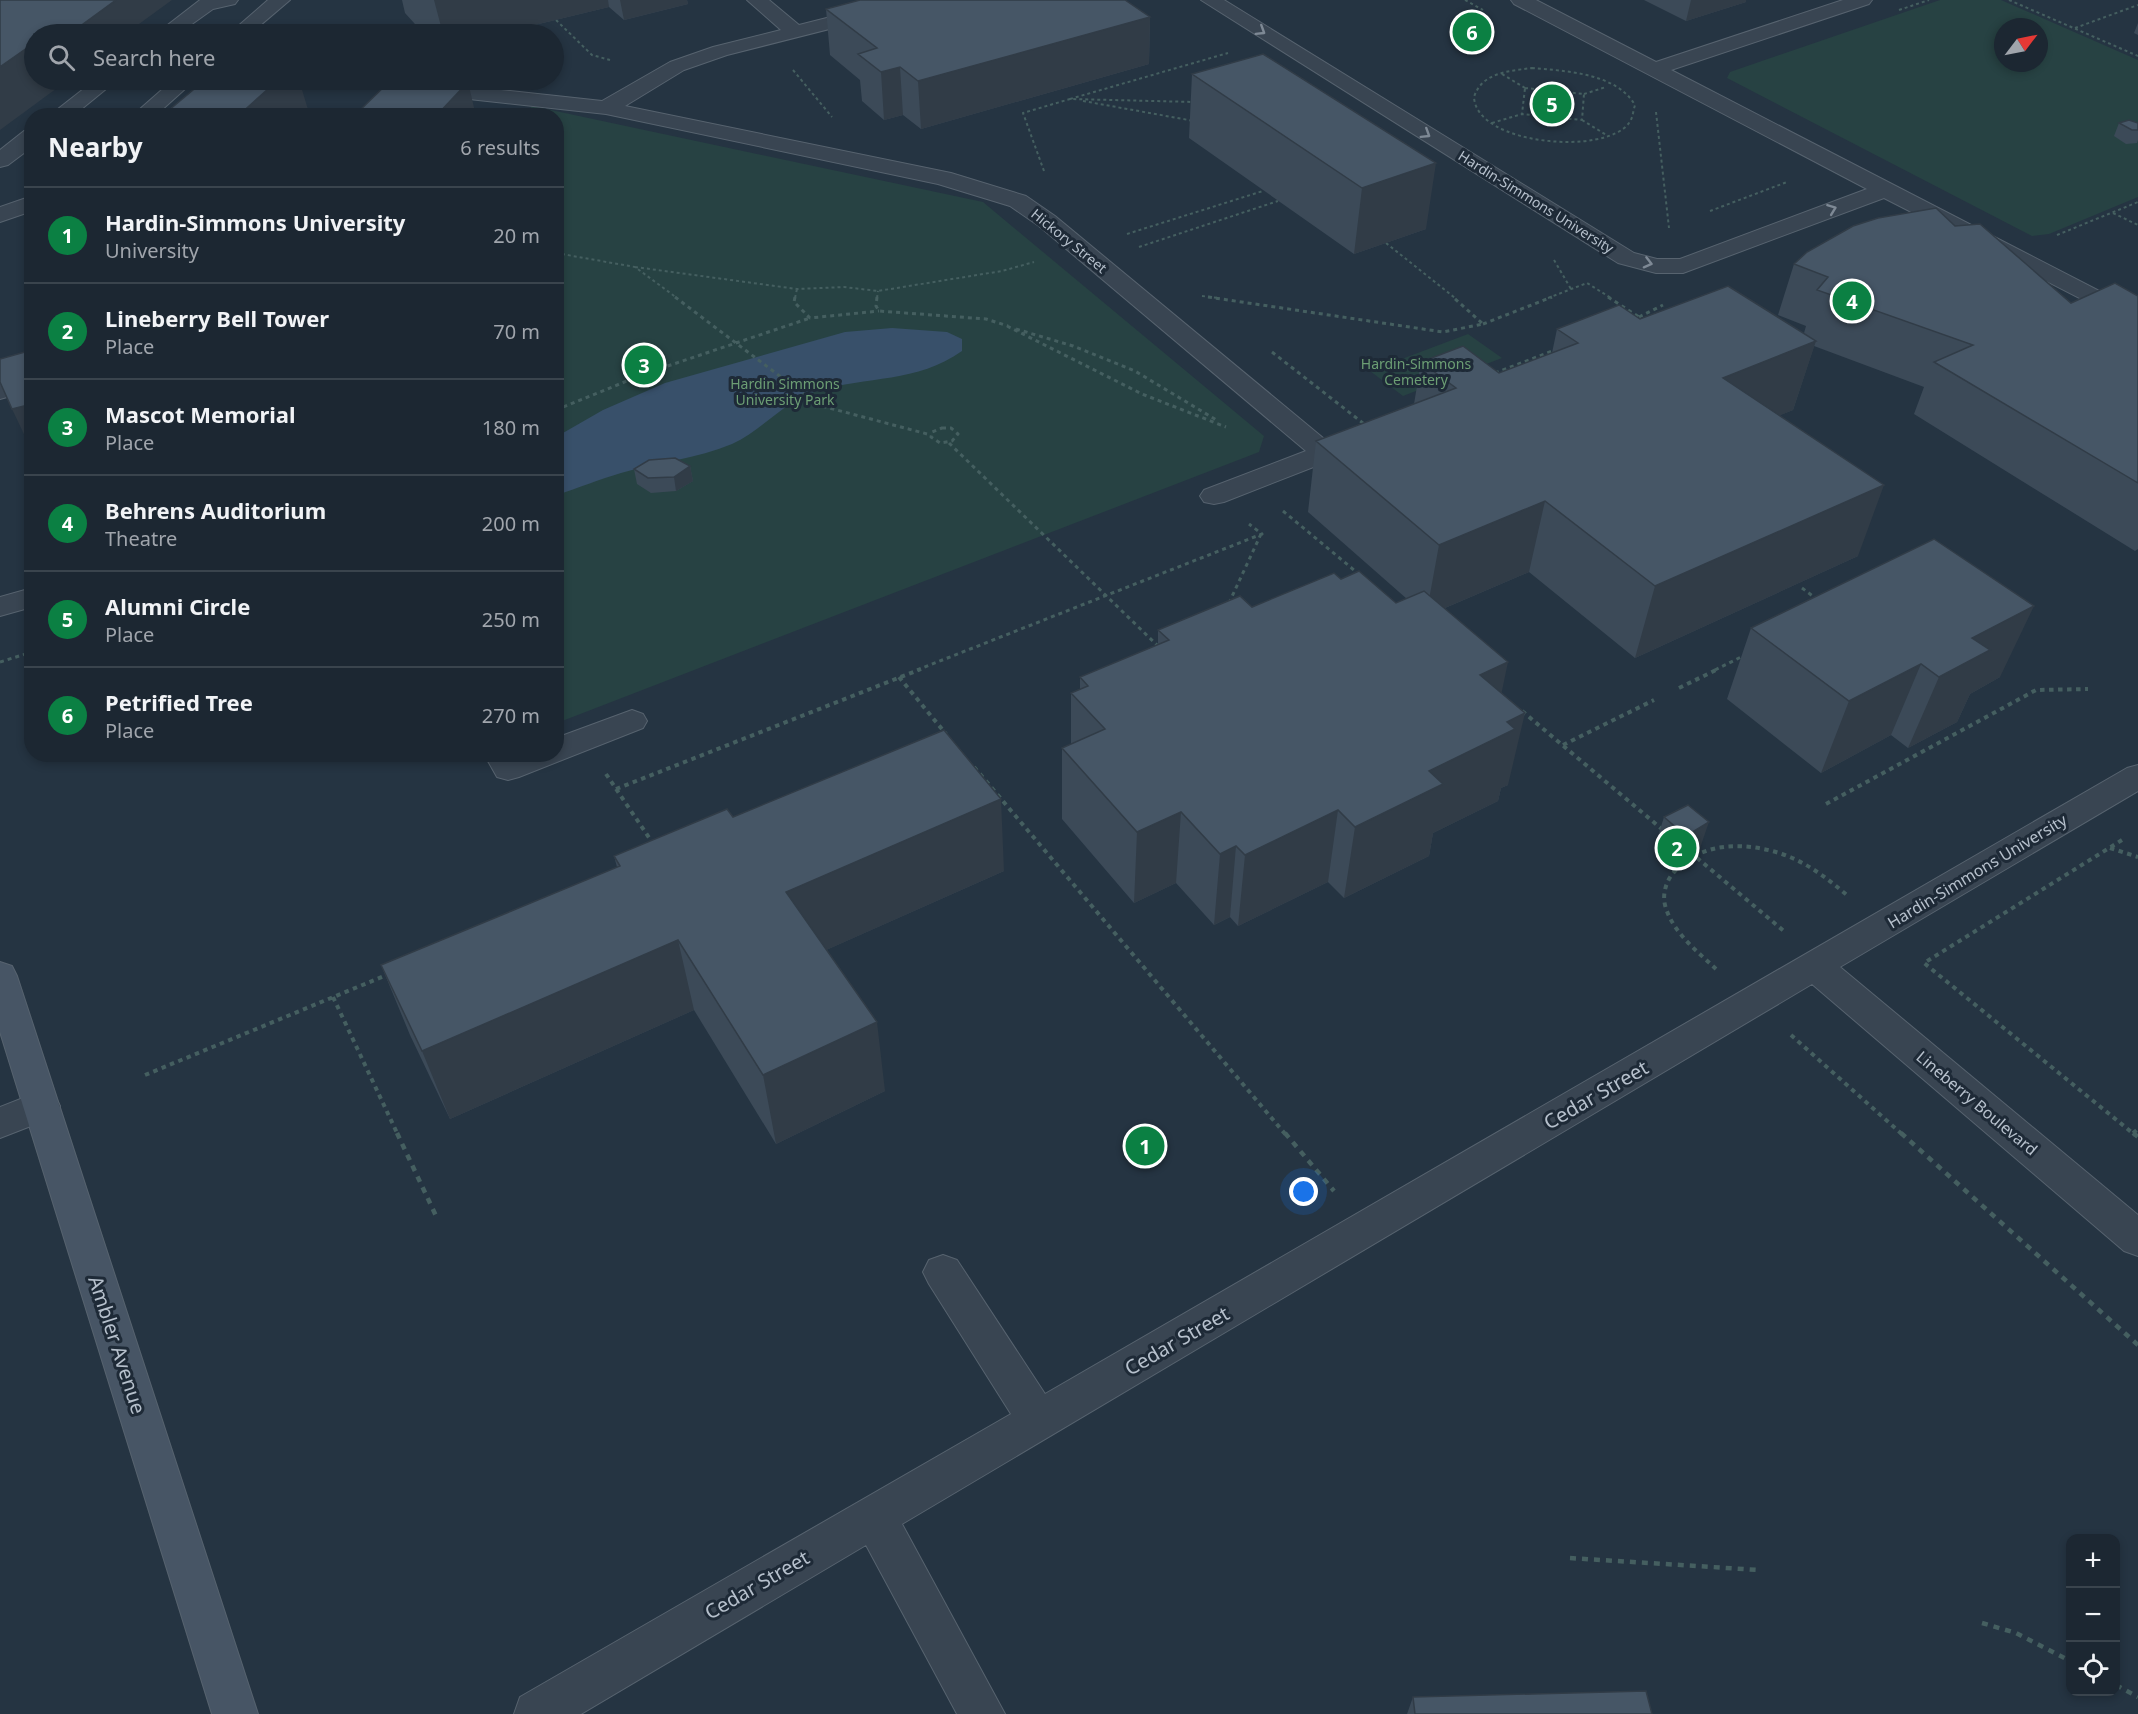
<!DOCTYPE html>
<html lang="en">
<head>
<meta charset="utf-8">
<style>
	:root { --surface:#1c2732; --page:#29333e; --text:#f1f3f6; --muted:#a0a5ac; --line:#3a444d; --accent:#0b8043 }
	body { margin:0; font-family:"Noto Sans",sans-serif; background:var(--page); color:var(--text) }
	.controls { position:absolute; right:18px; bottom:18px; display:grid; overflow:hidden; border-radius:12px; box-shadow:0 3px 9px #0003 }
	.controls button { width:54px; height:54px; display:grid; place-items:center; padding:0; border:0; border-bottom:2px solid var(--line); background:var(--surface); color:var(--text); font:30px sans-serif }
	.compass { position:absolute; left:1994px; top:18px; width:54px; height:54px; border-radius:50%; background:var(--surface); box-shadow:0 3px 9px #0003; rotate:58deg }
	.you { position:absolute; left:1304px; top:1192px; width:21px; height:21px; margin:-15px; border:4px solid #fff; border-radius:50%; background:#1a73e8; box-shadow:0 0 0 9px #1a73e833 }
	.badge { display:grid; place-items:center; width:39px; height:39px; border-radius:50%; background:var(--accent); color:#fff; font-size:20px; font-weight:700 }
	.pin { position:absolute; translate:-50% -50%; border:3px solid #fff; box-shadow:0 2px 6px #0006 }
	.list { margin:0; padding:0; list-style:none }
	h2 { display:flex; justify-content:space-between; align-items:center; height:78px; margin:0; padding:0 24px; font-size:26px }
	h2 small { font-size:20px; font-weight:400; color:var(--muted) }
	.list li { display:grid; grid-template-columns:39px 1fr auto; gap:18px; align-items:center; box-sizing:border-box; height:96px; padding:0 24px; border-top:2px solid var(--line) }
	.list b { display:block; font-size:22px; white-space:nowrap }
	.list p { margin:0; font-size:20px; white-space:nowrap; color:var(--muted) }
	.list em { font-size:20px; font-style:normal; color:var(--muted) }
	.icon { flex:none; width:33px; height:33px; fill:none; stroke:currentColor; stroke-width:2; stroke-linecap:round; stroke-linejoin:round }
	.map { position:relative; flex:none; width:2138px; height:1714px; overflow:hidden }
	.search { position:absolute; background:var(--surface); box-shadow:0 3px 9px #0003; left:24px; top:24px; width:540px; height:66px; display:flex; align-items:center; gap:15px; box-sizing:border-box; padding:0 21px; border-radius:33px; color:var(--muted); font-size:22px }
	.panel { position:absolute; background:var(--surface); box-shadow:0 3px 9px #0003; left:24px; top:108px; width:540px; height:654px; border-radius:24px }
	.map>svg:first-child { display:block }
	.green { fill:#274243; fill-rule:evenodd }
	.water { fill:#38506a }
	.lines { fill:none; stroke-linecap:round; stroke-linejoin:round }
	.lane-casing { stroke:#57636f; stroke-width:2 }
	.secondary-casing { stroke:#57636f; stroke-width:2 }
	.path-far3 { stroke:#455f60; stroke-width:2; stroke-dasharray:3 3; stroke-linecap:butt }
	.path-far2 { stroke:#455f60; stroke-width:3; stroke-dasharray:4 4; stroke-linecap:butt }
	.path-far1 { stroke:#455f60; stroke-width:4; stroke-dasharray:4.5 4.5; stroke-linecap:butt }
	.path { stroke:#455f60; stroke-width:4.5; stroke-dasharray:6 6; stroke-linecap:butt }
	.lane { fill:#394552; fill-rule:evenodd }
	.secondary { fill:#475565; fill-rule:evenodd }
	.wall { fill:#3c4a58 }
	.shaded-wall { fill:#313c47 }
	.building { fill:#465666; stroke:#313c47; stroke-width:1.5 }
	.oneway { stroke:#7e8995 }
	.labels { text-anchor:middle; stroke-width:6; stroke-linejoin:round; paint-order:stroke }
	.far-street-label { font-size:14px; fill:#b6c0cc; stroke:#1e2a37 }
	.far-park-label { font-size:14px; fill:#6c9e74; stroke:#1e2a37 }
	.street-label { font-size:16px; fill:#b6c0cc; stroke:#1e2a37 }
	.near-street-label { font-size:20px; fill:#b6c0cc; stroke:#1e2a37 }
</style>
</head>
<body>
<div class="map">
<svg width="2138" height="1714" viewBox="0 0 2138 1714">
	<rect width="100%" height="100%" fill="#253442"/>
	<path class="green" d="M1940,0h61l137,60v137l-89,37 -17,2 -305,-158 3,-6zM2003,27h36v36h-36z
		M532,106l451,96 281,234 -5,16 -702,271 -1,-607h-32z
		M1468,334l34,24 -99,38 -33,-25z"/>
	<path class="water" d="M892,328l55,4 15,7v12c-45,32 -95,25 -145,40 -32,9 -54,39 -85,53 -35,15 -74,18 -111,29 -21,6 -43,15 -64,22l-1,-58 47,-27 62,-27 180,-51z"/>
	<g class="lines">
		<defs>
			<path id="lane" d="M200,0h38l-3,4 -22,5 -35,25h-22z
				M268,0h22l-40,34h-21z
				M747,0h22l30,25 99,-25h33l-3,4 -201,51 -43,15 -59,36 326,67 75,23 29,20 279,231 4,6 -4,6 -110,43 -10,2 -10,-2 -4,-6 4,-6 102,-39 -267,-225 -29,-20 -72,-22 -332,-70 -192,-21 -22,23h-22l32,-34 7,-2 193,21 68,-39 43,-15 68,-17z
				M1201,0h23l410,253 23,6h23l187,-70 -353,-185 -3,-4h25l120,62 187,-62h29l-3,4 -198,66 467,241v17l-254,-130 -201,75h-27l-38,-10z
				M95,80h22l-44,36h-24z
				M173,80h22l-40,36h-23z
				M32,130v17l-24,18 -8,2v-17l24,-19z
				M32,196v15l-32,11v-15z
				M32,375v15l-32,9v-16z
				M32,588v19l-32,9v-19z
				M632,710l11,4 4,7 -4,7 -124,49 -11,3 -11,-3 -13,-23h72v-16z
				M2138,765v26l-298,176 298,248v41l-14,-5 -312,-267 -910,540 103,190h-48l-91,-169 -285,169h-67l6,-17 491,-283 -82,-130 -6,-12 6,-12 14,-5 14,5 88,134 1082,-626z
				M41,1091l13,4 6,11 -6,11 -54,21v-31z"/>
			<path id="secondary" d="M0,962l12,4 5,10 241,738h-46l-212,-682z"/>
		</defs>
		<use href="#lane" class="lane-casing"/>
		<use href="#secondary" class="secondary-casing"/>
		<path class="path-far3" d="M1465,0l18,10
			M2009,0l129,56
			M1899,10l30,-10
			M556,20l36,35 18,5
			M2075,28l63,-23
			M1532,68c34,3 84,5 103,37 -2,6 -2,13 -6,18 -24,33 -153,22 -155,-26 8,-25 36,-26 58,-29z
			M793,70l39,47
			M1502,74l23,14
			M1525,88l59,6 -2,26 -60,-6z
			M1584,94l22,-7
			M1070,99l158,-46
			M1083,101l111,20
			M1656,112l13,116
			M1582,120l26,16
			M1492,123l30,-9
			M1044,171l-21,-58 47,-14 125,3
			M1710,211l77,-29
			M2113,213l25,12
			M1127,234l136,-43
			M2057,235l81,-33
			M1386,243l69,55
			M1139,247l139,-46
			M556,253l79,14 42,31
			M1554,260l17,29
			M635,267l162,22 47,-2 34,4 124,-20 32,-9
			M1202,296l16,2
			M795,298l2,-9
			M877,298l1,-7
			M1548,298l39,-15 24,15"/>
		<path class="path-far2" d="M675,297l143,108 113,30
			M795,297l-1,5 16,16 69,-7
			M877,297l-1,9 3,5 107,8 22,7
			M1208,297l235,35 40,-8 -30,-27
			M1608,297l31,20 -4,2
			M1639,317l24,-12
			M1483,324l69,-27
			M1007,326l135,68 84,33
			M1016,329l57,17 62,25 83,50
			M1272,352l96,75
			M1495,373l60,-23
			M556,410l88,-36 166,-56
			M942,428h9l7,6 -6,7 -12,2 -9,-6 1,-5z
			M949,443l210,204
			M1283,511l77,64
			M1802,588l16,12
			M1229,603l32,-69
			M0,662l32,-10
			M917,670l345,-136 -13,-10
			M1715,670l28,-14"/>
		<path class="path-far1" d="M899,677l47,57
			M1679,688l39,-19
			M1522,711l141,119
			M1563,745l91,-45
			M974,767l312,368
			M606,774l48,71
			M616,789l305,-120
			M1826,804l210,-114 52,-1
			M2122,840l-198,123 211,172
			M2110,848l28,9
			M1690,852l95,80
			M1716,969c-19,-18 -44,-37 -51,-64 -3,-12 2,-26 10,-34 28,-30 71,-29 107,-17 26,9 46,25 66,42
			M333,997l65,138
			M1791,1035l112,100
			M145,1075l244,-101
			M2133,1133l5,-4"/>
		<path class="path" d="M397,1133l40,85
			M1285,1133l49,58
			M1901,1133l237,212
			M2133,1133l5,4
			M1570,1558l189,12
			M1982,1623l34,10 54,28
			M2116,1685l22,12"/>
		<use href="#lane" class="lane"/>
		<use href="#secondary" class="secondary"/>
	</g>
	<path class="wall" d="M0,0l128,32 1,2h-95z
		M402,0h285l1,4 -64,16 -15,-13 -95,23 1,4h-91l-19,-21z
		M1644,0h102v2l-60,19z
		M826,9l324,8 -1,47 -228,65 -18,-14 -19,5 -22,-19 -2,-21 -30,-25z
		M2138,23v12l-4,-2z
		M1192,74l234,155 -72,25 -165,-116z
		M2119,123h19v17l-1,3 -11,1 -12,-8z
		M1955,226l116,77 67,-7v253l-3,2 -221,-137 10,-27 -110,-41 -21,64 -13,5 78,141 -223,102 -106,-86 -84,36 57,85 6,92 -7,3 -3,13 -65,32 -4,23 -85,42 -16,-16 -90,44 -8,-9 -16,8 -38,-42 -42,20 -72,-84v-71l9,-4v-51l9,-4v-12l78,-32v-15l94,-23 89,-28 55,24 11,-4 -99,-87 8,-71 98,-37 7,-42 78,11 53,-20 5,-24 83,-10 164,14 2,-7 -28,-11 16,-51z
		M690,466l3,15 -17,10 -25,2 -14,-9 -3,-15z
		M1751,628l249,49 -30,17 -13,28 -49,26 -17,-13 -70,38 -94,-74z
		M1688,805l11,46 -23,14 -21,-19 9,-29z
		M733,817l271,54 -178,79 59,141 -109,53 -82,-134 -244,109 -40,-84 -29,-70 236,-98 -3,-11z
		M1413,1697l239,17h-245z"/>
	<path class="shaded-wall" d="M97,0h75l-44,32 1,2h-56l-1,-2z
		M434,0h174l1,7 -95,23 1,4h-72z
		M620,0h67l1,4 -64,16z
		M1691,0h55v2l-60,19z
		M1150,17l-1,47 -228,65 -3,-48z
		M54,29l2,5h-10z
		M34,43v37h34l-68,50v-63z
		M900,67l3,48 -19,5 -3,-48z
		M278,80h21l11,36h-72z
		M468,82l8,34h-40z
		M1436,163l-10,66 -72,25 8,-66z
		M1816,341l-23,69 -90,37 20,-69z
		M32,404v47l-20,-42z
		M690,466l3,15 -17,10 -2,-14z
		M1884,485l-26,71 -223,102 20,-72z
		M1545,501l-16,71 -103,44 13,-71z
		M2034,606l-34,71 -30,17 -13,28 -49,26 31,-71 33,-39z
		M1508,662l-15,72 -13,-59z
		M1921,664l-30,71 -70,38 28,-72z
		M1525,713l-17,72 -7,3 -3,13 -65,32 -4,23 -85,42 11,-71 74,-56 78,-49z
		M1001,799l3,72 -207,92 -11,-71z
		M1338,810l-10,72 -90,44 7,-71z
		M1181,812l-5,71 -42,20 3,-71z
		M1709,822l-10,29 -23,14 10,-29z
		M1236,846l-6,71 -16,8 6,-71z
		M678,940l16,70 -244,109 -28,-68z
		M877,1022l8,69 -109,53 -13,-69z"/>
	<path class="building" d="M0,0h116l-44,32 -18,-3 -8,5h-12v9l-34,24z
		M860,0h265l25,17 -232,64 -18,-14 -19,5 -23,-18 19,-6 -51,-39z
		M1263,54l173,109 -74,25 -170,-114z
		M205,80h73l-40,36h-76z
		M391,80h53l24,2 -32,34h-82z
		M2129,120l9,3v7h-6l-13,-7z
		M1936,208l19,18 25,-2 91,79 44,-20 23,13v187l-204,-121 39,-17 -156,-55 11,-13 -34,-13 13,-12 46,-26 25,-8z
		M1728,286l88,55 -93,37 161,107 -229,101 -110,-85 -106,44 -123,-104 140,-53 -35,-26 42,-16 36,27 79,-30 -21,-14 62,-24 21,14z
		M32,350v54l-20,5 -12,-27v-23z
		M675,458l15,8 -16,11 -26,1 -14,-9 15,-9z
		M1934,539l100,67 -62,32 18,12 -51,27 -18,-13 -72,37 -98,-73z
		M1359,571l37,32 28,-12 84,71 -28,13 45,38 -18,9 8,7 -86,42 14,13 -88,43 -17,-17 -93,45 -9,-9 -16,8 -39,-42 -44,20 -75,-84 43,-19 -34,-36 17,-7 -8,-9 89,-37 -11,-10 82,-34 12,11 82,-34 7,6z
		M944,730l57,69 -215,93 91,130 -114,53 -85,-135 -256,111 -41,-86 239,-99 -6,-10 113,-47 6,8z
		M1688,805l21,17 -23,14 -22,-19z
		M1646,1691l6,23h-237l-2,-17z"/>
	<defs><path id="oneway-chevron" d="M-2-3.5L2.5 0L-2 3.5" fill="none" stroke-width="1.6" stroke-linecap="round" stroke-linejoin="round" transform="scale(1.5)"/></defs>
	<g class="oneway">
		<use href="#oneway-chevron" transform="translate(1261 31) rotate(32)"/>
		<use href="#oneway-chevron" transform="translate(1426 134) rotate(32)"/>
		<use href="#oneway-chevron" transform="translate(1832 209) rotate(-21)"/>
		<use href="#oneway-chevron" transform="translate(1648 263) rotate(14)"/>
	</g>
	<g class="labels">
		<g class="far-street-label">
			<text transform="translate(1536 202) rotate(32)" y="5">Hardin-Simmons University</text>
			<text transform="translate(1069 241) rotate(39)" y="5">Hickory Street</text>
		</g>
		<g class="far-park-label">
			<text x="1416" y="369">Hardin-Simmons<tspan x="1416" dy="16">Cemetery</tspan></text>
			<text x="785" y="389">Hardin Simmons<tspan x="785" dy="16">University Park</tspan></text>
		</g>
		<g class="street-label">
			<text transform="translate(1977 871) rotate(-31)" y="6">Hardin-Simmons University</text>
			<text transform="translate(1977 1103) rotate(40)" y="6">Lineberry Boulevard</text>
		</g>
		<g class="near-street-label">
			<text transform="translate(1596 1095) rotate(-30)" y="7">Cedar Street</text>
			<text transform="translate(1177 1341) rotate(-30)" y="7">Cedar Street</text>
			<text transform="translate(117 1345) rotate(72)" y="7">Ambler Avenue</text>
			<text transform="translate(757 1585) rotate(-30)" y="7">Cedar Street</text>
		</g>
	</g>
</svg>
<div class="controls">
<button>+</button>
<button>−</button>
<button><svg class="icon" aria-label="locate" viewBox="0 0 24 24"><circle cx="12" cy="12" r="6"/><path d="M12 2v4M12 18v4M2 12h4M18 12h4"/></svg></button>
</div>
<svg class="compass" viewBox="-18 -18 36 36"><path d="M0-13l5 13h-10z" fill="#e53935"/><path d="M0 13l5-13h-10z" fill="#a0a5ac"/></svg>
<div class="you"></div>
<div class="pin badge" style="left:1145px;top:1146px">1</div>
<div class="pin badge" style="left:1677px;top:848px">2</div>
<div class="pin badge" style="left:644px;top:365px">3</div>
<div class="pin badge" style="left:1852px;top:301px">4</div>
<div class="pin badge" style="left:1552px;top:104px">5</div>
<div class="pin badge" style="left:1472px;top:32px">6</div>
<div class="search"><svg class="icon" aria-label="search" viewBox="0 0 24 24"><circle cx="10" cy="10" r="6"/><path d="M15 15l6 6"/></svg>Search here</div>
<section class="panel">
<h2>Nearby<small>6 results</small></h2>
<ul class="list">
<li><span class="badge">1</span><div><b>Hardin-Simmons University</b><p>University</p></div><em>20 m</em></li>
<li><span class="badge">2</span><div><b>Lineberry Bell Tower</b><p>Place</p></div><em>70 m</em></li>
<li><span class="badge">3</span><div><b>Mascot Memorial</b><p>Place</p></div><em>180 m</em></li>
<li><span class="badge">4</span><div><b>Behrens Auditorium</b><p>Theatre</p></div><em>200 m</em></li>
<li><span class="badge">5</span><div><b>Alumni Circle</b><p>Place</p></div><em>250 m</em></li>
<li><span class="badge">6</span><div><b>Petrified Tree</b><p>Place</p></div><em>270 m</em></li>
</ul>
</section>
</div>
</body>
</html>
